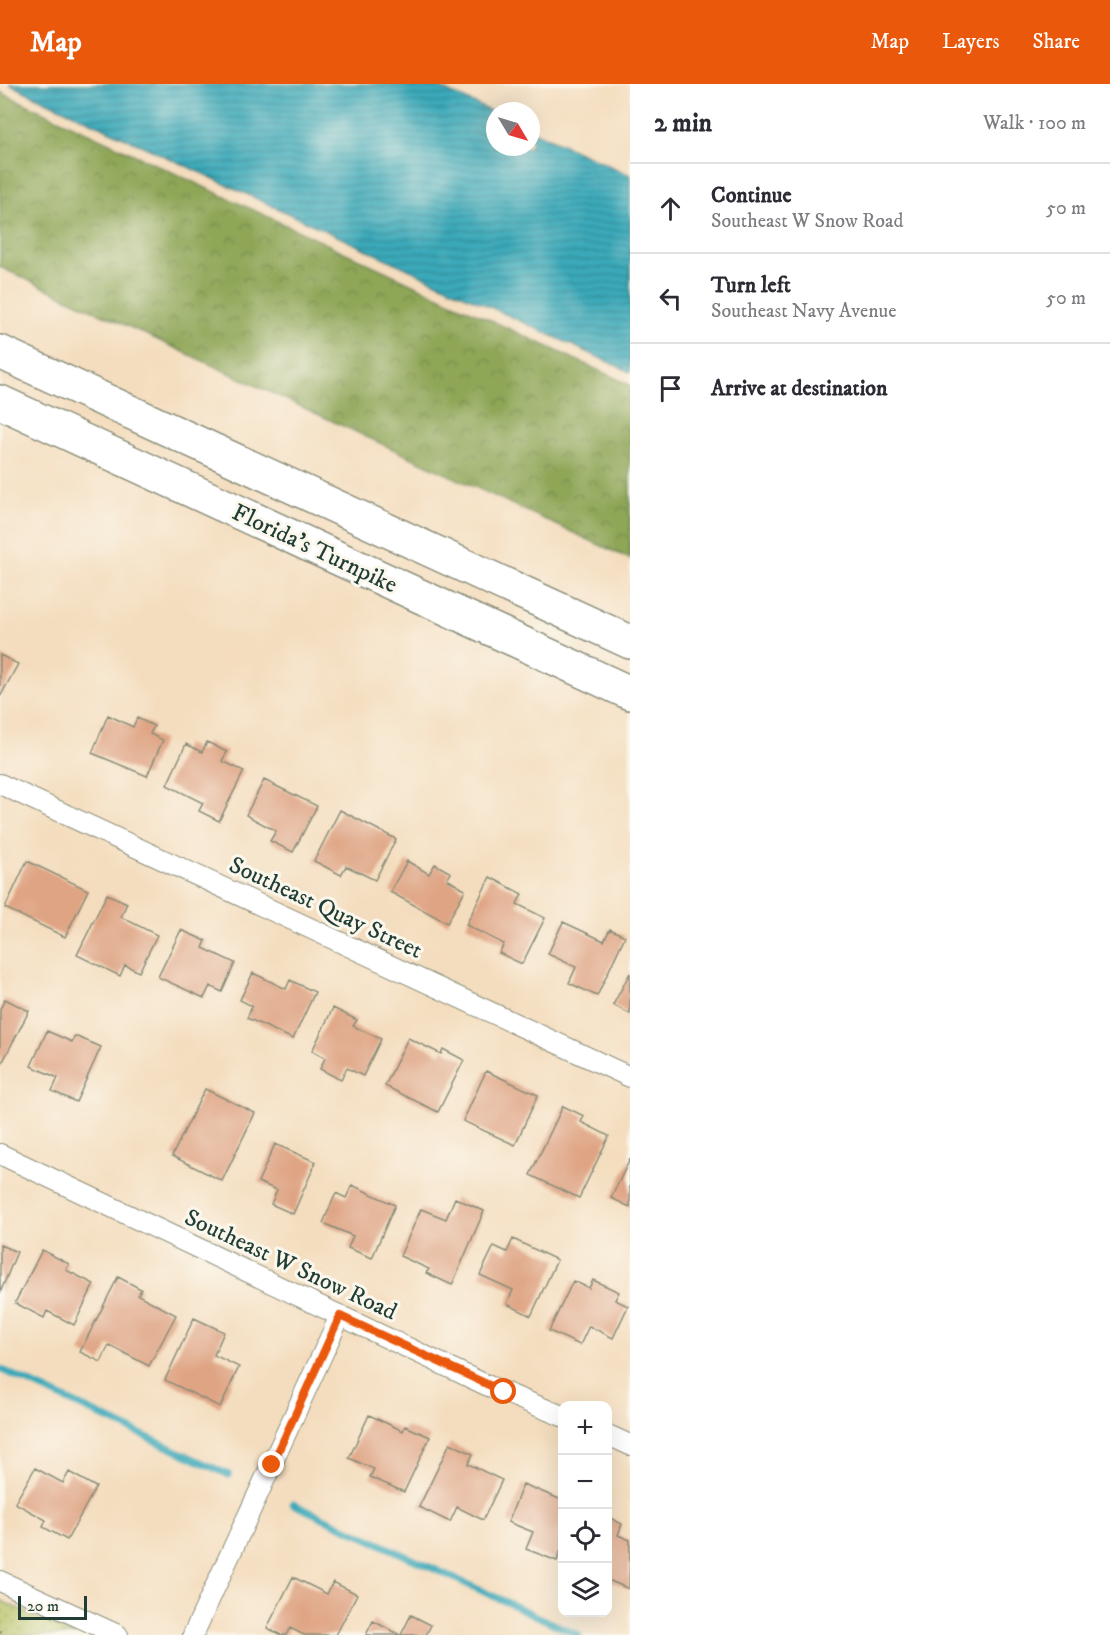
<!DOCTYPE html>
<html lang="en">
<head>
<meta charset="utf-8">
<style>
	:root { --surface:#fff; --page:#f2f2f3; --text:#2b2b33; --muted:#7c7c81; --line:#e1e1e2; --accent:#ea580c }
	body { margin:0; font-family:"IM FELL DW Pica",serif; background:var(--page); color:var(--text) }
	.controls { position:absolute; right:18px; bottom:18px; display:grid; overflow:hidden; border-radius:12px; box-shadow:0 6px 24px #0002 }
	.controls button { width:54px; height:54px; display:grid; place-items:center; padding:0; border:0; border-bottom:2px solid var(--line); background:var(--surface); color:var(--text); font:30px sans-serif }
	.compass { position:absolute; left:486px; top:18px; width:54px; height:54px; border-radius:50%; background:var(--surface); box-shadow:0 6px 24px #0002; rotate:128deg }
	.scale { position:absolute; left:18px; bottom:15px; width:69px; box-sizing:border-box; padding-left:6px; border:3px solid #1f3d34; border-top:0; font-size:16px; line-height:21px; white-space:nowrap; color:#1f3d34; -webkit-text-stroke:4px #fbf7ec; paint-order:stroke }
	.stop { position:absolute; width:18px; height:18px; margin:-14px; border:4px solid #ea580c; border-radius:50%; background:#fff }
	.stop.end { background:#ea580c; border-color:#fff; box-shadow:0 2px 6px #0008 }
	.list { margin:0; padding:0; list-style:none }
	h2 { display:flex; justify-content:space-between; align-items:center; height:78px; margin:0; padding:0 24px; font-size:26px }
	h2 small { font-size:20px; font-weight:400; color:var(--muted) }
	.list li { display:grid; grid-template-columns:39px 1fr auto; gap:18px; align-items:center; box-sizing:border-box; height:90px; padding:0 24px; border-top:2px solid var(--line) }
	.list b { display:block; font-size:22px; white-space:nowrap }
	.list p { margin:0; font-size:20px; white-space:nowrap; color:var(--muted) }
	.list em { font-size:20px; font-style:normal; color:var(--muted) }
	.icon { flex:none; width:33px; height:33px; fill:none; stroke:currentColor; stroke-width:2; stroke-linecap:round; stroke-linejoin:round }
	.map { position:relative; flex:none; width:630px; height:1551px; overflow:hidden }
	header { display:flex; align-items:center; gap:36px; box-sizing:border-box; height:84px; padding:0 30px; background:var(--accent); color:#fff }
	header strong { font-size:28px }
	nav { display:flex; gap:33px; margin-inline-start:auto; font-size:21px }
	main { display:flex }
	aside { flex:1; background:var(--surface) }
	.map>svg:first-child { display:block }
	.forest { fill:url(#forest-crowns); stroke:#567246; stroke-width:1.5 }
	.park { fill:url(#park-dots); stroke:#697e4a; stroke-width:1.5 }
	.water { fill:url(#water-rules); stroke:#2c7376; stroke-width:1.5 }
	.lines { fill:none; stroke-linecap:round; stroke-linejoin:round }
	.stream { stroke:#3aa9b9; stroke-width:7 }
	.building { fill:#dfa484 }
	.minor-casing { stroke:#8a8d79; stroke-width:22 }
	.motorway-casing { stroke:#8a8d79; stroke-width:36 }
	.path { stroke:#8a8d79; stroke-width:4; stroke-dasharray:1.5 4.5; stroke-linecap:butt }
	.minor { stroke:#fff; stroke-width:20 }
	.motorway { stroke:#fff; stroke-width:33 }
	.route { stroke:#ea580c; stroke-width:8 }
	.labels { text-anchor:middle; stroke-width:6; stroke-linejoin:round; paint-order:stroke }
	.street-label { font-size:24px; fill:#1f3d34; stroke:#fbf7ec }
</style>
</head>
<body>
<header>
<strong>Map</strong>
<nav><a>Map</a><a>Layers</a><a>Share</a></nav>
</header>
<main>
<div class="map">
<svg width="630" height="1551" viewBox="0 0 630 1551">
	<defs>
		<pattern id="forest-crowns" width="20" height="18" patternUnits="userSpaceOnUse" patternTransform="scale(1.5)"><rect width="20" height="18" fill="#8ea657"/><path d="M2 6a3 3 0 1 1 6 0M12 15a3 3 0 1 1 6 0" fill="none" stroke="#738849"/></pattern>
		<pattern id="park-dots" width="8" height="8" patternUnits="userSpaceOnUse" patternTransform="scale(1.5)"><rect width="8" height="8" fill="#b3bf61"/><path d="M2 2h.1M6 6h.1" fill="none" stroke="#919c51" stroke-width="1.8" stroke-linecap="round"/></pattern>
		<pattern id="water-rules" width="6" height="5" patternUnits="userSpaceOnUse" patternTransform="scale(1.5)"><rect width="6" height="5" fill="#3aa9b9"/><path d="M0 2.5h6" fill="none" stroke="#308b97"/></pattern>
	</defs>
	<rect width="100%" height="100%" fill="#fbf7ec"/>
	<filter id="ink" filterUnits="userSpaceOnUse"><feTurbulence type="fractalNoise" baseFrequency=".0167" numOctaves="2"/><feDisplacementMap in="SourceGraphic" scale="12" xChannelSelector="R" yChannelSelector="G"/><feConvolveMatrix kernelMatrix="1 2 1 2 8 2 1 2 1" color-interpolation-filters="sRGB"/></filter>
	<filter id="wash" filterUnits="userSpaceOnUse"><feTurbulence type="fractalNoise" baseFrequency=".008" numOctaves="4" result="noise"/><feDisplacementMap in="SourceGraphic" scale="24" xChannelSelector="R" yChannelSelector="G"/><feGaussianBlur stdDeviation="1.35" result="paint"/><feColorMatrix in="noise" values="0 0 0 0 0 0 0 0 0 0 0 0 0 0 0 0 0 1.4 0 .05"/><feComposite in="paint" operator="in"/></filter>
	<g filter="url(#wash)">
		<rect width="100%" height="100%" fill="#f4ddbe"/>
		<path class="forest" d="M0,8l630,293v174l-630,-292z"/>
		<path class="park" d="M0,1516l75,35h-75z"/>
		<path class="water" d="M9,0h423l63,29v34h36v-17l99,45v197z"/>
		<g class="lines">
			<path class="stream" d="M0,1285l229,106
				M293,1420l285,131"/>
		</g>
		<g id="blocks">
			<path class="building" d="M0,571l18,9 -18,33z
				M108,631l25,12 4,-9 17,8 -4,8 13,6 -16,36 -55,-23z
				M207,658l20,10 -5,9 22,10 -25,50 -20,-10 4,-8 -36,-18 19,-41 16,8z
				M264,696l53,26 -24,46 -23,-11 6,-10 -30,-16z
				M340,726l56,29 -21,41 -29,-14 -5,9 -27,-14z
				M27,777l61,29 -23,47 -60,-29z
				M407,777l22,13 6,-10 16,9 -4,6 18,11 -18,33 -57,-31z
				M490,793l32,17 -5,10 28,14 -23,46 -23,-11 5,-9 -38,-19z
				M107,810l20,9 -6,14 36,18 -18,37 -14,-7 -5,11 -43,-21z
				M563,838l41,19 6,-12 15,7 -28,60 -28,-13 7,-16 -28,-13z
				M181,846l25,11 -3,7 32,15 -13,29 -12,-6 -6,12 -46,-21z
				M253,889l33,16 4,-9 25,12 -22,47 -46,-21 5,-12 -12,-6z
				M630,889v41l-17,-9z
				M5,915l24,12 -29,56v-58z
				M333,924l24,12 -4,6 28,13 -18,37 -16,-8 -6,12 -21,-11 5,-11 -13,-7z
				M47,947l25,11 3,-6 26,11 -25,55 -24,-11 6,-13 -27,-12z
				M408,954l33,16 2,-5 21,11 -26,52 -53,-26z
				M486,987l52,24 -23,50 -52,-24z
				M205,1005l50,24 -33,68 -50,-25z
				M563,1022l21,10 -3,6 28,14 -30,62 -49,-23z
				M275,1060l41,18 -23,52 -22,-10 6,-14 -19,-8z
				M630,1075v48l-19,-9z
				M352,1101l43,20 -23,53 -24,-10 5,-12 -30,-13 13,-30 10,5z
				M455,1114l29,13 -32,74 -26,-12 3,-4 -29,-13 21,-47 25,10z
				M513,1155l44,21 -26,56 -24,-12 6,-14 -33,-15 14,-29 13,6z
				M0,1161l17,7 -17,41z
				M42,1166l27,14 -3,6 28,14 -20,41 -27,-14 -3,7 -29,-15z
				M118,1193l23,12 -3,6 38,20 -27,51 -40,-21 -8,17 -21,-10z
				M593,1196l26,12 -4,8 13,6 -15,32 -24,-12 -9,19 -31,-14 24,-50 16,7z
				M194,1234l30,14 -10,23 25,12 -19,40 -55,-27z
				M369,1331l34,16 2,-5 25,11 -26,55 -34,-15 4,-8 -25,-11z
				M450,1359l23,11 -5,10 34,16 -19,40 -26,-13 -7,15 -31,-15z
				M35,1384l28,15 6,-11 27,15 -29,53 -24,-13 3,-7 -31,-17z
				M523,1400l39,16v47l-5,14 -31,-12 7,-17 -25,-10z
				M608,1433l14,7 -4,11 12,5 -1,49 -21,-9z
				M293,1493l34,17 6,-12 24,12 -21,41h-32l-14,-7 -4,7h-5l-14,-7z
				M411,1531l20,10 -5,10h-25z
				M373,1537l27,14h-34z"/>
		</g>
	</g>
	<g filter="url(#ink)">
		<use href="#blocks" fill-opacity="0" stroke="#8a8d79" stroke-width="1.5"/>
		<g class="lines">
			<defs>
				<path id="minor" d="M0,700l630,293
					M0,1070l484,230 78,32
					M608,1351l22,10
					M0,1497l118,54
					M193,1551l147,-319"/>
				<path id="motorway" d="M0,268l630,290
					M0,318l630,291"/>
			</defs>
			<use href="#minor" class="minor-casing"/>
			<use href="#motorway" class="motorway-casing"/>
			<path class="path" d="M0,1547l4,4"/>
			<use href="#minor" class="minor"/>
			<use href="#motorway" class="motorway"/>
		</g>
	</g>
	<g class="lines" filter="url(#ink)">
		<path class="route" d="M272,1381l68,-149 164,76"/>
	</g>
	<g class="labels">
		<g class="street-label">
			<text transform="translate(315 464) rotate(25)" y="8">Florida's Turnpike</text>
			<text transform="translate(326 823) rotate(25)" y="8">Southeast Quay Street</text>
			<text transform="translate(291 1180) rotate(25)" y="8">Southeast W Snow Road</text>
		</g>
	</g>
</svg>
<div class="controls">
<button>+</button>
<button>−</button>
<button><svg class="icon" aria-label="locate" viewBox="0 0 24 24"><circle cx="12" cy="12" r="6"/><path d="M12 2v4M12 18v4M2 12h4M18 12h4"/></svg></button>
<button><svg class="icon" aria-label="layers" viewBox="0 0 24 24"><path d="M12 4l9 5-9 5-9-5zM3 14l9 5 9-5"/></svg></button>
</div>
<svg class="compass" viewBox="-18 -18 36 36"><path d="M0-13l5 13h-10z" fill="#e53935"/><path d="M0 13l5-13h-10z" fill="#7c7c81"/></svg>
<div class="scale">20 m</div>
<div class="stop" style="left:504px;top:1308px"></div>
<div class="stop end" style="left:272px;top:1381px"></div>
</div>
<aside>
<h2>2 min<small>Walk · 100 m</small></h2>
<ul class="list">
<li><svg class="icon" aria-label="ahead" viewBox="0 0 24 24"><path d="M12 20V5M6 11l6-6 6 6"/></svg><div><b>Continue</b><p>Southeast W Snow Road</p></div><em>50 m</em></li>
<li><svg class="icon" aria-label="left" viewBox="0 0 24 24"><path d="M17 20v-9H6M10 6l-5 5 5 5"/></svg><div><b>Turn left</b><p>Southeast Navy Avenue</p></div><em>50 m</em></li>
<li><svg class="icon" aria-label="arrive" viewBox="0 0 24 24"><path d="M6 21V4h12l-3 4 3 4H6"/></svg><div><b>Arrive at destination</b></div></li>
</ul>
</aside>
</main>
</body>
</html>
